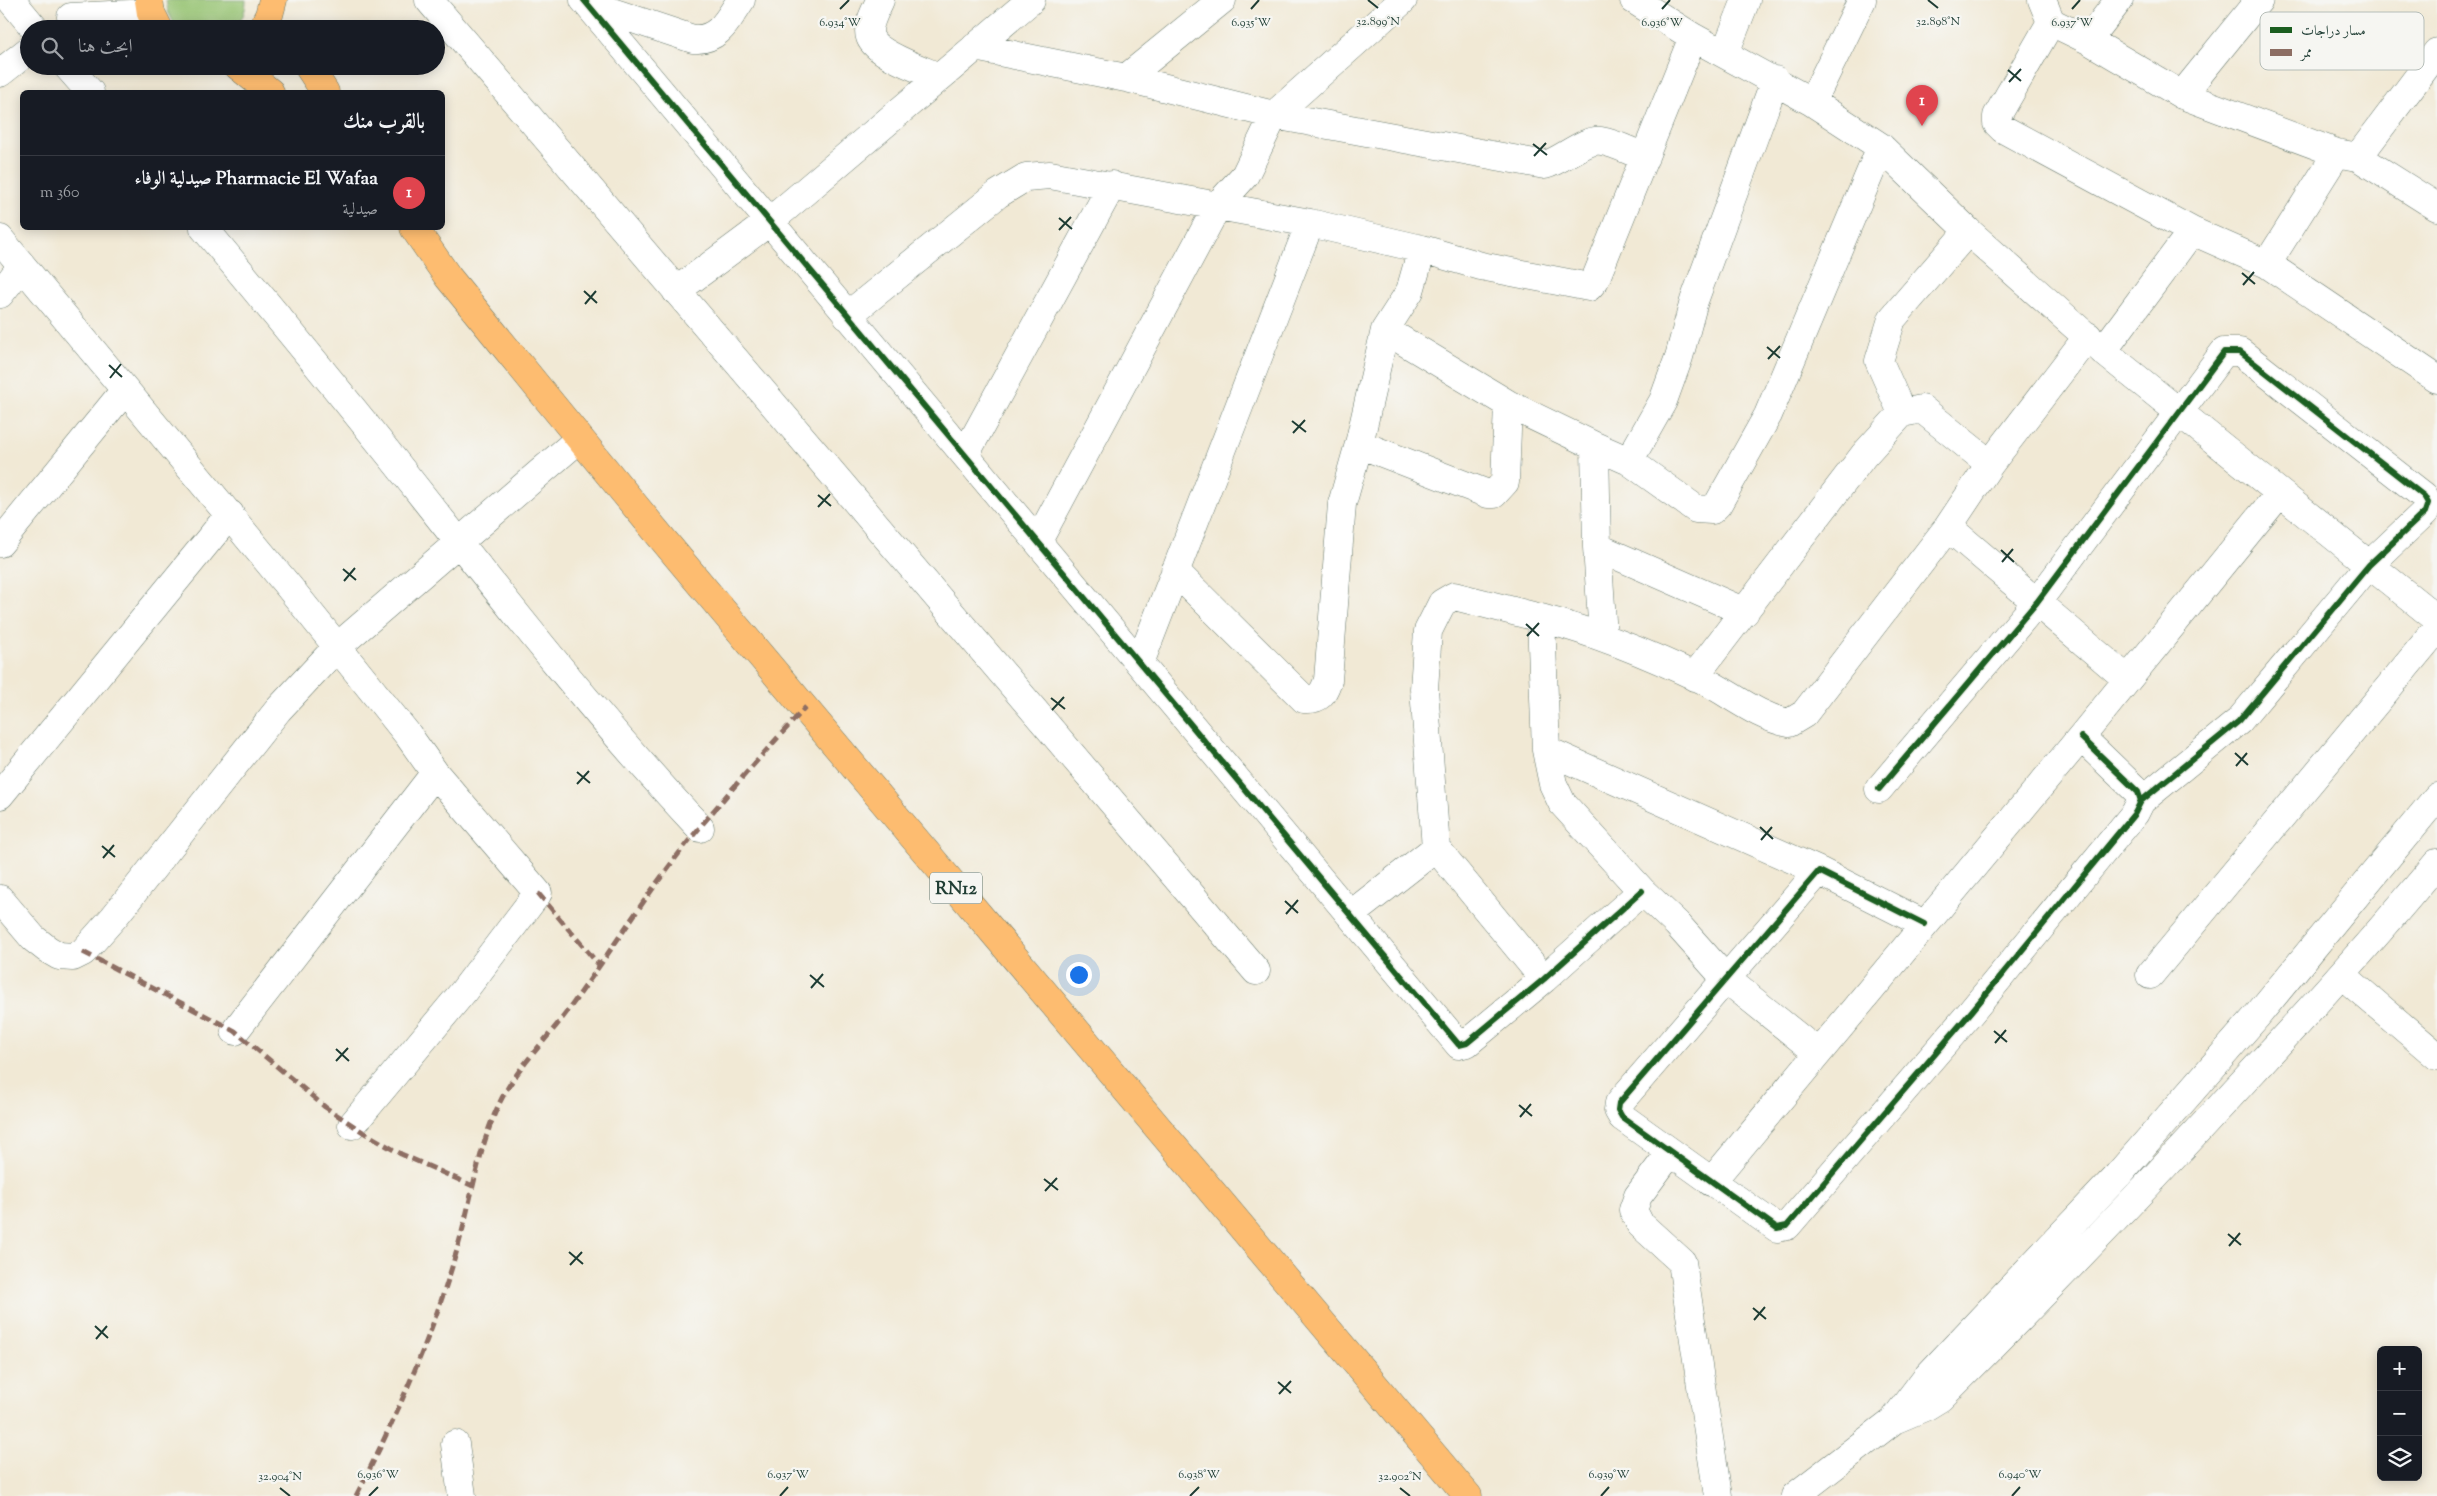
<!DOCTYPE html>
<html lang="ar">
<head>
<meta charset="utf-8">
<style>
	:root { --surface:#171b24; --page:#242831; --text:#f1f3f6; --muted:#9ea1a6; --line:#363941; --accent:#2563eb }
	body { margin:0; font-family:"Sorts Mill Goudy",Amiri,serif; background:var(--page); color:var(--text); direction:rtl }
	.controls { position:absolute; right:15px; bottom:15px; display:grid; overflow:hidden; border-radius:8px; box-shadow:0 2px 12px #0003 }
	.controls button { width:45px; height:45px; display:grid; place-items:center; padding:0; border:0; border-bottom:1px solid var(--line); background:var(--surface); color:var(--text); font:25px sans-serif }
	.you { position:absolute; left:1078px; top:974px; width:18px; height:18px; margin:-12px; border:4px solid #fff; border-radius:50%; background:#1a73e8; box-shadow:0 0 0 8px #1a73e833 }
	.badge { display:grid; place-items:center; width:32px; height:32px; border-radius:50%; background:var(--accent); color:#fff; font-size:16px; font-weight:700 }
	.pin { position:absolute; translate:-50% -41px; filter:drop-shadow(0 1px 2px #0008) }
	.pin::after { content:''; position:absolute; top:26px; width:18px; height:15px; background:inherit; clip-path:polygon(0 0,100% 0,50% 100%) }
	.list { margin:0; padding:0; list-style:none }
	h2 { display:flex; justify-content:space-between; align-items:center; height:65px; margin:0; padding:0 20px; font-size:21px }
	h2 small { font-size:16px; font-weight:400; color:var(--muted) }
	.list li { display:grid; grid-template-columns:32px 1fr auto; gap:15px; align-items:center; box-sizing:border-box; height:75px; padding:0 20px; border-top:1px solid var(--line) }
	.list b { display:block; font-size:19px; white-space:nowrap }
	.list p { margin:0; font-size:16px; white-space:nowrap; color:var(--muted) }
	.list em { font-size:16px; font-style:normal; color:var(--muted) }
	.icon { flex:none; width:28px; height:28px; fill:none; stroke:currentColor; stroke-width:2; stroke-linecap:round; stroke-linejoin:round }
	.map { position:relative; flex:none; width:2437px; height:1496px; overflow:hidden; direction:ltr }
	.search { position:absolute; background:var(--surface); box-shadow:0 2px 12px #0003; left:20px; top:20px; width:425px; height:55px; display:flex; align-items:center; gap:12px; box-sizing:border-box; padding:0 18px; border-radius:28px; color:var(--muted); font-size:19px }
	.panel { position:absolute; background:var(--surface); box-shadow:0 2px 12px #0003; left:20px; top:90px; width:425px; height:140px; border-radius:8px; direction:rtl }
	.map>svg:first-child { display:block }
	.green { fill:#94c270; stroke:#5a8052 }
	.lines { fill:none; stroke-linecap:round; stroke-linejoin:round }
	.minor-casing { stroke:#68796c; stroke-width:29 }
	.major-casing { stroke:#68796c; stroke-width:29 }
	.minor { stroke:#fff; stroke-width:28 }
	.major { stroke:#fdbc6f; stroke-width:28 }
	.quiet { stroke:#8d6e63; stroke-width:5; stroke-dasharray:10 5; stroke-linecap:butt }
	.cycleway-casing { stroke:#f6f6f2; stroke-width:9 }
	.cycleway { stroke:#1b5e20; stroke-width:6 }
	.ticks { fill:none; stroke:#1f3d34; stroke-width:2 }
	.labels { text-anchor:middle; stroke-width:4.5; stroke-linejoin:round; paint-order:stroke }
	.shield { fill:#f6f6f2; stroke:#60746d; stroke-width:1 }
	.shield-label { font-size:18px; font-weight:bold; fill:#1f3d34 }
	.key { fill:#f6f6f2; stroke:#b6beb9; stroke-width:1 }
	.key-label { font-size:14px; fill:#1f3d34 }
	.ticks-label { font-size:12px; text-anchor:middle; fill:#1f3d34; stroke:#f6f6f2; stroke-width:4.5; stroke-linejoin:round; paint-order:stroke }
</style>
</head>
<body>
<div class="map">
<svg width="2437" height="1496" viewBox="0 0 2437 1496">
	<rect width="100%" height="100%" fill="#f6f6f2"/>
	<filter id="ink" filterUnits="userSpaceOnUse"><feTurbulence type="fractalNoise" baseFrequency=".02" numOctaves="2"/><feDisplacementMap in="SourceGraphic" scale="10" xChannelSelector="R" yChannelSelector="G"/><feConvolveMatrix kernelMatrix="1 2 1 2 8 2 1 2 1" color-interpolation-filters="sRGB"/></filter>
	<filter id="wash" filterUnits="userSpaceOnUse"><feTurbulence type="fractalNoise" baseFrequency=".0096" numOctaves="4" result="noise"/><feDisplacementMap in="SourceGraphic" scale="20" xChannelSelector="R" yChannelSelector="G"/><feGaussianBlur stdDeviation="1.12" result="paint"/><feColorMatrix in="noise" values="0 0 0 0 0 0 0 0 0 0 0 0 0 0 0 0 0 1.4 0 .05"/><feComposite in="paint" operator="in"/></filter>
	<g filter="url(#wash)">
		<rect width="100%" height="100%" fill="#f1e9d5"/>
		<path class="green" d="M166,0h80c0,11 -4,20 -11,29h-58l-9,-17z"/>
	</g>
	<g filter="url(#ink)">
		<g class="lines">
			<defs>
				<path id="minor" d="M11,0l24,29
					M429,0l827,971
					M584,0l875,1045 8,-2 77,-64 98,-88
					M880,0c-4,10 -14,26 -10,37 6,17 53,33 69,40
					M1634,0l59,37 119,65 69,45 87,84 135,120 334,268
					M2042,0l9,22 37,18 94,55 155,58 21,4 79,50
					M609,11l84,28c26,2 35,-20 48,-39
					M71,17l80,-4
					M2051,22l-54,94v7l6,6 189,102 75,33 170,115
					M2088,40l31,-40
					M975,47l151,31 148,37 271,50c16,-4 41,-27 56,-24 14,2 30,11 44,16
					M1725,53l21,-53
					M67,66l23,26
					M0,73l29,-23
					M1126,78l96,-78
					M2182,95l77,-95
					M1812,102l50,-102
					M2358,157l79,-105
					M204,228c65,78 130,157 193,236 98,124 195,249 303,364
					M0,239l289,348 119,148 27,38 103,120 -75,99 -111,133
					M2267,264l70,-111
					M676,291l93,-69 262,-222
					M0,294l22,-28
					M847,316l151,-122 28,-17 24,-2 260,48 112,26 59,17 108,21 6,-7 98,-243
					M1385,330l123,74 87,42 2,101 6,89
					M2103,351l89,-120
					M1902,413l-23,-52 13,-42 76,-88
					M1359,444l129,50h6l11,-12 3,-78
					M1595,446l34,15 67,48 16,1 6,-6 50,-89 113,-268
					M965,455l147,-270
					M1629,461l34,-60 16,-44 15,-56 81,-221
					M1990,464l98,-128
					M1948,527l179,152
					M1038,541l180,-336 27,-30 29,-60 129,-115
					M0,543l125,-153
					M1597,547l148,65
					M1175,571l129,128c16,1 19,-5 24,-19l14,-176 17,-60 26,-114 25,-39 12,-42
					M1541,618c56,15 110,37 162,62 28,14 54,37 86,43l15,-9 144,-187 42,-63 -68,-55 -20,4 -38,42 -170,222
					M1140,663l170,-440
					M1879,789l158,-187 187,-250h16l184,144 4,7 -3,9 -56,53 -130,156 -98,80
					M0,795l230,-281
					M0,899l33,39 14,11 12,7 14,1 10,-5 31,-35 164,-207 59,-63 242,-208
					M1350,915l86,-67
					M1924,924l-105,-53 -200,232 -1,7 4,7 155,111 10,-2 185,-215 163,-198 6,-12 -3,-9 -57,-55
					M2150,975l287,-346
					M2342,975l95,81
					M1544,979l-108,-131 -12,-159 4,-58 14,-28 12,-7 87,22 5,132
					M235,1031l200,-258
					M1817,1052l-92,-74 -48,-54 -35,-33 -80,-88 -9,-19 -7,-34 273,121
					M1670,1153l-32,43 -5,14 7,14 42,38 36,234
					M1711,1182l370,-445 198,-243
					M1894,1420l31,-41 193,-204 138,-158 181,-220
					M455,1444l7,52
					M1795,1496l99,-76 33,-14 13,-8c104,-103 205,-209 304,-317 66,-71 131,-143 193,-218"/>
				<path id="major" d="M149,0l2,13 8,16
					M262,29l7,-14 4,-15
					M238,66l32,26
					M308,66l17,26
					M414,228l34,49c86,105 171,211 259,315 254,301 506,603 761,904"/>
			</defs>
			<use href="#minor" class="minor-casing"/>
			<use href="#major" class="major-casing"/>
			<use href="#minor" class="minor"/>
			<use href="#major" class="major"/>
			<path class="quiet" d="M538,893l61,72
				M83,952l152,79 90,76 38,25 38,22 72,32
				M356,1496c42,-82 80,-168 104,-257 13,-46 19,-94 40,-137 17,-35 47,-62 69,-93 40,-55 76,-113 118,-166 38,-47 78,-92 119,-136"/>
			<defs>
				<path id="cycleway" d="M584,0l875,1045 8,-2 77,-64 98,-88
					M1879,789l158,-187 187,-250h16l184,144 4,7 -3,9 -56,53 -130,156 -98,80
					M1924,924l-105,-53 -200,232 -1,7 4,7 155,111 10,-2 185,-215 163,-198 6,-12 -3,-9 -57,-55"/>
			</defs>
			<use href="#cycleway" class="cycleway-casing"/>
			<use href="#cycleway" class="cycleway"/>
		</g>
	</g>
	<path class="ticks" d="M1368,0l10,8M1928,0l10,8M840,9l9,-9M1251,9l8,-9M1662,9l8,-9M2072,9l8,-9M2008,70l13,11M2009,82l12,-13M1533,144l14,11M1534,156l12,-13M1059,218l13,11M1059,230l12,-13M2242,273l13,11M2243,285l11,-13M584,291l13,12M585,304l11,-13M1767,347l13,11M1768,359l12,-13M109,365l13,12M110,378l11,-14M1292,421l14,11M1293,433l12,-13M818,495l13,11M818,507l12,-13M2001,550l13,12M2002,562l11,-13M343,569l13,11M344,581l11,-13M1526,624l13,12M1527,636l12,-13M1051,698l14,11M1052,710l12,-13M2235,753l13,12M2236,766l11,-13M577,772l13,11M577,784l12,-13M1760,827l13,12M1761,840l11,-13M102,846l13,11M103,858l11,-13M1285,901l13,12M1286,914l12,-14M810,975l14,12M811,988l12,-14M1994,1031l13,11M1995,1043l11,-13M336,1049l13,12M336,1061l12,-13M1519,1105l13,11M1520,1117l11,-13M1044,1179l14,11M1045,1191l12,-13M2228,1234l13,11M2229,1246l11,-13M569,1252l14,12M570,1265l12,-13M1753,1308l13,11M1754,1320l11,-13M95,1326l13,12M96,1339l11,-13M1278,1382l13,11M1279,1394l12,-13M280,1488l10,8M1400,1488l10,8M369,1496l9,-9M780,1496l8,-9M1190,1496l9,-9M1601,1496l8,-9M2012,1496l8,-9"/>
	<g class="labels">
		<rect class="shield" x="930" y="872.5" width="52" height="31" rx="4"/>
		<g class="shield-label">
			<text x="956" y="894">RN12</text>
		</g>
	</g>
	<rect x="2260" y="12" width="164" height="58" rx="8" class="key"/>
	<rect x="2270" y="27" width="22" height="6" fill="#1b5e20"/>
	<rect x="2270" y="49" width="22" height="7" fill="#8d6e63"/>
	<g class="key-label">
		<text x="2301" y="35">مسار دراجات</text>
		<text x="2301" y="57">ممر</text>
	</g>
	<g class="ticks-label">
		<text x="1378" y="25">32.899°N</text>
		<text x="1938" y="25">32.898°N</text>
		<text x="840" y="26">6.934°W</text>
		<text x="1251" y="26">6.935°W</text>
		<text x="1662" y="26">6.936°W</text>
		<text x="2072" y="26">6.937°W</text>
		<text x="378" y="1478">6.936°W</text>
		<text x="788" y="1478">6.937°W</text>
		<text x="1199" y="1478">6.938°W</text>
		<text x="1609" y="1478">6.939°W</text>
		<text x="2020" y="1478">6.940°W</text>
		<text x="280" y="1480">32.904°N</text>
		<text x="1400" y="1480">32.902°N</text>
	</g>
</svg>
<div class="controls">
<button>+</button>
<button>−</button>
<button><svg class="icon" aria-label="layers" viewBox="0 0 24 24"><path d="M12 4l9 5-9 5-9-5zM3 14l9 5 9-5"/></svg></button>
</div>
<div class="you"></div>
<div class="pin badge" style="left:1922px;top:126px;background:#e0444e">1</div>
<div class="search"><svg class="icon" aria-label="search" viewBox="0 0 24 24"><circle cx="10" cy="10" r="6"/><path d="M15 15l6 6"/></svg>ابحث هنا</div>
<section class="panel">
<h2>بالقرب منك<small></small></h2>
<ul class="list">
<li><span class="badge" style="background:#e0444e">1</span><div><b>Pharmacie El Wafaa صيدلية الوفاء</b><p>صيدلية</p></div><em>360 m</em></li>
</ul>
</section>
</div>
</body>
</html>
